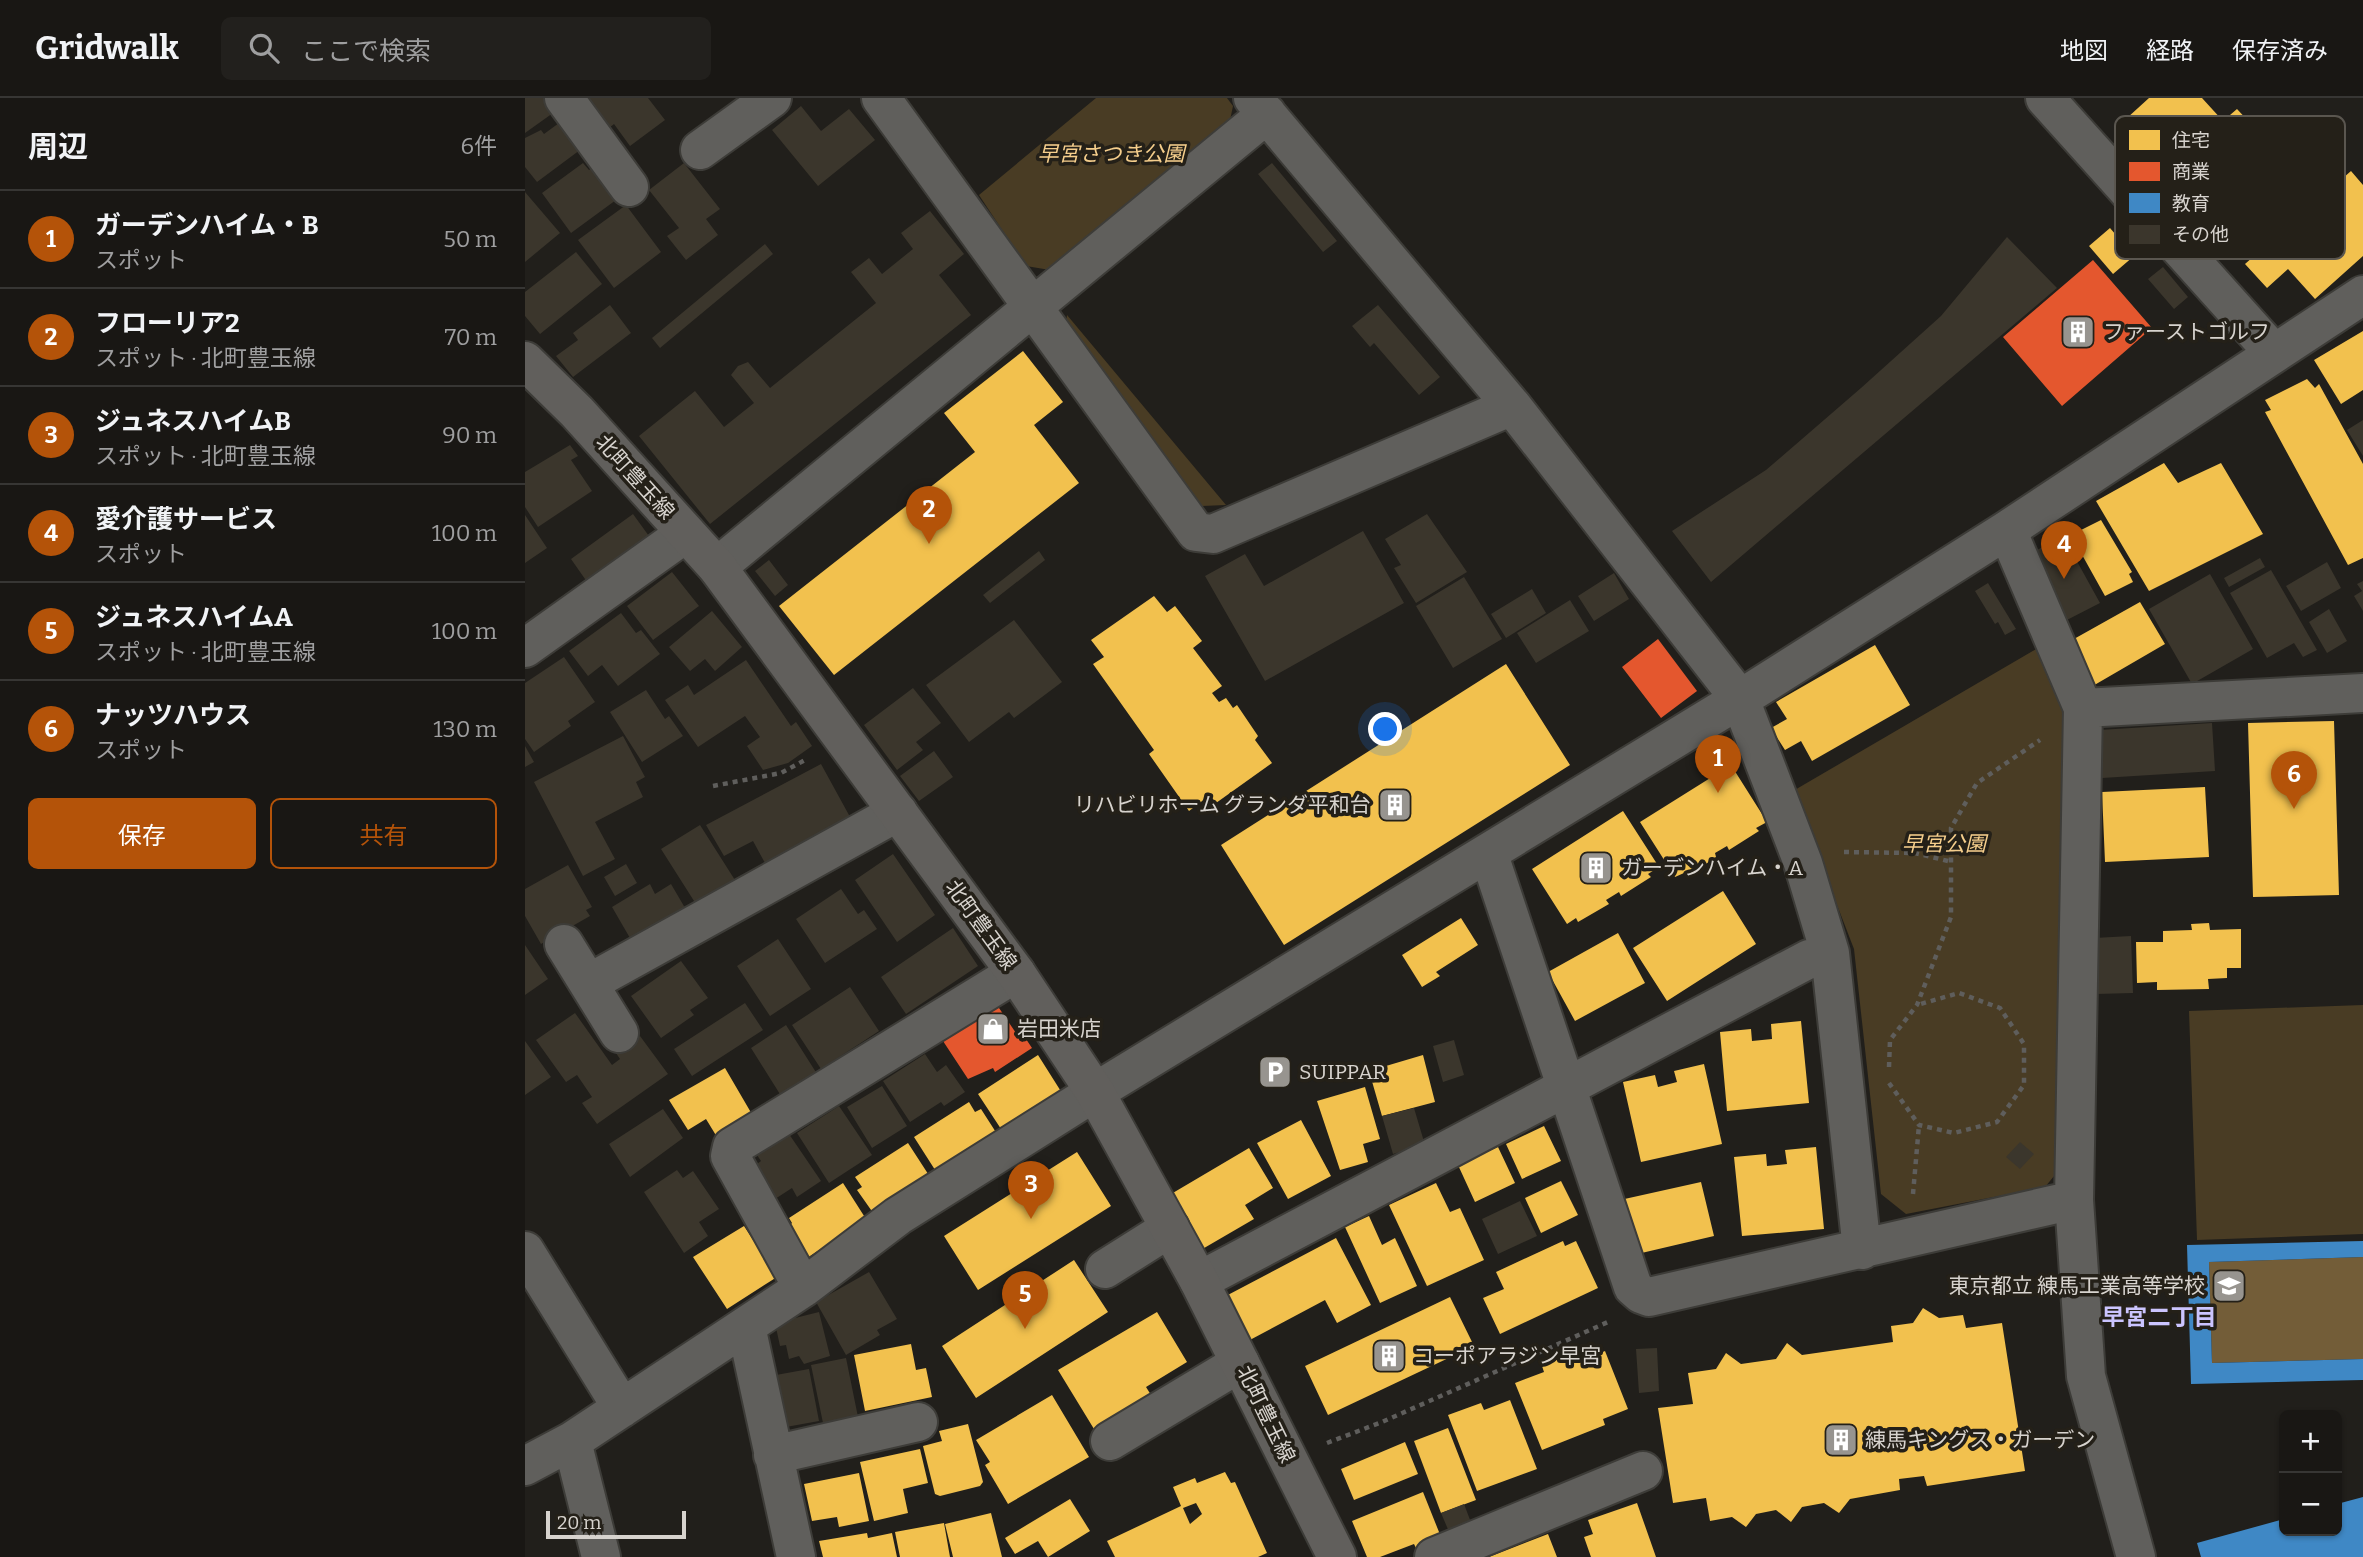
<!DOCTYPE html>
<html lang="ja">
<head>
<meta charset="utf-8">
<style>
	:root { --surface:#191714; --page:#22201d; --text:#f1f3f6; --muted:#9f9fa0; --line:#373634; --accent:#b45309 }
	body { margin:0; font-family:Bitter,"Noto Sans JP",serif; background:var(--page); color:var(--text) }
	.controls { position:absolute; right:21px; bottom:21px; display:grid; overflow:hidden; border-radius:10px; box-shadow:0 2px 5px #0004 }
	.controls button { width:63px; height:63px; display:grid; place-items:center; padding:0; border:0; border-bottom:2px solid var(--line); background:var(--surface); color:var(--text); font:35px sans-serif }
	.scale { position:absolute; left:21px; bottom:18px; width:140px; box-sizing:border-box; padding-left:7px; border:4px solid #d7d3ce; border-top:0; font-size:19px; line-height:24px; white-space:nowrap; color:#d7d3ce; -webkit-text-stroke:5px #242018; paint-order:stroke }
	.you { position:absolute; left:861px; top:632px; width:24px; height:24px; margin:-18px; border:5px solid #fff; border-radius:50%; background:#1a73e8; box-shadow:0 0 0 10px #1a73e833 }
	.badge { display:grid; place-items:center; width:46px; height:46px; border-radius:50%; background:var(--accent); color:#fff; font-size:23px; font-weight:700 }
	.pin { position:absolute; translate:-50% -58px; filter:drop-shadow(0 2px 4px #0008) }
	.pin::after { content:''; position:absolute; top:37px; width:24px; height:21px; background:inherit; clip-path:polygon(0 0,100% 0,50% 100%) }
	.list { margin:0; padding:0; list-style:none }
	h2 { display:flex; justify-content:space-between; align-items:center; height:91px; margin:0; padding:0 28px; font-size:30px }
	h2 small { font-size:23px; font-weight:400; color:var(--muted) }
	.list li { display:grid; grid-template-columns:46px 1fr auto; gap:21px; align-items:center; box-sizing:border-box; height:98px; padding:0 28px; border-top:2px solid var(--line) }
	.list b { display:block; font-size:26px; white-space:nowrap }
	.list p { margin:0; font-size:23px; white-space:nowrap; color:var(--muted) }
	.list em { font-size:23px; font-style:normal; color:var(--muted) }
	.actions { display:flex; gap:14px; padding:21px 28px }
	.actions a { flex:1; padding:16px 0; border:2px solid var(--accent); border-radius:10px; text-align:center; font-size:24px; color:var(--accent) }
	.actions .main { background:var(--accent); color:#fff }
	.icon { flex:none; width:38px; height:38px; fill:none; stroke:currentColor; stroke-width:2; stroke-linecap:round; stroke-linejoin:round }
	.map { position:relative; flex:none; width:1838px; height:1459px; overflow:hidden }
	header { display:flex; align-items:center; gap:42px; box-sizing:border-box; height:98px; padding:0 35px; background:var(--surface); border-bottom:2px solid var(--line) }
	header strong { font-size:33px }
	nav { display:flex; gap:38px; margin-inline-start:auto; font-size:24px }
	.search { width:490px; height:63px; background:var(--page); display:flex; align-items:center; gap:18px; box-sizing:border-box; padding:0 24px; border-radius:10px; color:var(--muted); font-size:26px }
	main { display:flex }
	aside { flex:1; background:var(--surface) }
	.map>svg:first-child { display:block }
	.green { fill:#493c24 }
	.water { fill:#735d38 }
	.homes { fill:#f2c14e; fill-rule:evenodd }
	.shops { fill:#e4572e }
	.schools { fill:#3f88c5 }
	.building { fill:#3b362c }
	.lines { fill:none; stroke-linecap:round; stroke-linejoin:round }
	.minor-casing { stroke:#3d3c38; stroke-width:42 }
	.major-casing { stroke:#3d3c38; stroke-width:42 }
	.path { stroke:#5f5e5c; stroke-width:4.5; stroke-dasharray:5 5; stroke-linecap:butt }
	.minor { stroke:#605f5c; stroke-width:38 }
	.major { stroke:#615f5c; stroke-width:38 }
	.labels { text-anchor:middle; stroke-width:7; stroke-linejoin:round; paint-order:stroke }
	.park-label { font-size:21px; font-style:italic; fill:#f5ce8c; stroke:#242018 }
	.poi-label { font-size:21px; fill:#d7d3ce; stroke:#242018; text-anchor:start }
	.street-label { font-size:21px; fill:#d7d3ce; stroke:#242018 }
	.neighbourhood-label { font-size:23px; font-weight:bold; fill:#cbc4fe; stroke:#242018 }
	.key { fill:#242018; stroke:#5a564f; stroke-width:2 }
	.key-label { font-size:19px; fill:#d7d3ce }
</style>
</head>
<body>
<header>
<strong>Gridwalk</strong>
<div class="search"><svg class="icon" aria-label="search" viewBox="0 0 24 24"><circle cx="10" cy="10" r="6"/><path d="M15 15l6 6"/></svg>ここで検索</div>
<nav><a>地図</a><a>経路</a><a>保存済み</a></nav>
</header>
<main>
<aside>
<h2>周辺<small>6件</small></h2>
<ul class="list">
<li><span class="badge">1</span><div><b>ガーデンハイム・B</b><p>スポット</p></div><em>50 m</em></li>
<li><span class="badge">2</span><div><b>フローリア2</b><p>スポット · 北町豊玉線</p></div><em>70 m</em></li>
<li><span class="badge">3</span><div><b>ジュネスハイムB</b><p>スポット · 北町豊玉線</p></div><em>90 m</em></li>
<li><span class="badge">4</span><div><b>愛介護サービス</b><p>スポット</p></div><em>100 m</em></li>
<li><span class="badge">5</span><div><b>ジュネスハイムA</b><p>スポット · 北町豊玉線</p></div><em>100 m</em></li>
<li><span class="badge">6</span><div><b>ナッツハウス</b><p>スポット</p></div><em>130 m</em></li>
</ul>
<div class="actions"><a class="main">保存</a><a>共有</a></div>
</aside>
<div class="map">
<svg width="1838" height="1459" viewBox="0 0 1838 1459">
	<rect width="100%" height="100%" fill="#211f1b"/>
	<path class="green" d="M571,0h131l6,8 -4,19 -179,145 -24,-4 -47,-71z
		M542,217l159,190 -24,1 -136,-181z
		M1513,550l27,63 -1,453 -19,23 -139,27 -25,-20 -27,-245 -61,-158z
		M1838,907v229l-166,6 -8,-229z"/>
	<path class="water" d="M1838,1159v102l-151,4 -3,-101z"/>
	<path class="homes" d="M1624,0h53l21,23 14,-12 26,28 -15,14 46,48 -61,56 -117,-127z
		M1826,73l12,14v71l-48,43 -27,-30 -21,19 -22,-24z
		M1585,130l24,28 -21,18 -24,-28z
		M1838,233v59l-22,14 -27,-44z
		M498,253l40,51 -29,23 45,58 -245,192 -55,-69 196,-154 -31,-39z
		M1782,281l8,9 4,-4 44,80v94l-15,7 -83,-153 6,-2 -6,-10z
		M1639,365l14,20 43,-20 42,71 -114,57 -53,-90z
		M1576,422l31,52 -3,2 4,8 -28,14 -34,-61z
		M629,498l13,16 8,-6 27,35 -9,7 29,38 -10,7 7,9 7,-4 7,10 4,-3 21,31 -3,4 17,23 -56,40 -6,-8 -21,16 -40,-57 5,-4 -61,-86 11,-7 -13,-17z
		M1615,504l25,42 -74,43 -26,-43z
		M1350,547l35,60 -98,56 -11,-20 -16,9 -14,-22 16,-9 -11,-17z
		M981,566l64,101 -286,180 -63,-100z
		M1809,623l5,174 -86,2 -5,-174z
		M1206,667l36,57 -11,6 3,3 -30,19 -2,-4 -12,7 1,4 -29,20 -3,-4 -9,4 -35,-55z
		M1680,689l4,70 -104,5 -3,-70z
		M1098,713l36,56 -11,7 3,3 -30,19 -2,-4 -13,8 3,4 -31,18 -2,-4 -9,6 -35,-55z
		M1198,793l33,53 -89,57 -34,-53z
		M936,820l17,27 -42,27 4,4 -18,11 -20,-32z
		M1684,825l1,7 31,-1v39h-14v10l-19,1 1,10 -52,1v-8l-20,1 -1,-41h27v-11l29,-1 -1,-6z
		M1093,835l27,50 -70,38 -27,-49z
		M1276,923l8,82 -82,8 -7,-79 31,-3 1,12 20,-2 -1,-15z
		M513,957l24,38 -59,39 -25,-38z
		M898,957l12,47 -53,14 -13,-45z
		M1179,966l18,80 -81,18 -18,-80 32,-7 3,12 19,-5 -3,-11z
		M200,970l28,48 -36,21 -11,-18 -18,11 -19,-30z
		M840,989l15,52 -17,5 5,18 -28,8 -23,-69z
		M444,1004l6,10 6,-3 18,28 -62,36 -23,-36z
		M776,1022l30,56 -43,23 -31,-56z
		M1019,1028l17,35 -39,18 -16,-35z
		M383,1045l24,37 -56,37 -19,-27 5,-3 -7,-10z
		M973,1049l17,36 -40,19 -17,-37z
		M1291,1049l8,82 -82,7 -8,-79 32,-3 1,12 20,-2 -2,-14z
		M724,1050l24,40 -28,17 9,14 -55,32 -33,-54z
		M552,1054l34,54 -133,84 -34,-54z
		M1036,1083l17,34 -37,18 -16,-35z
		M1176,1084l13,54 -81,19 -13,-55z
		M318,1085l23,36 -59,39 -18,-32 3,-3 -3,-5z
		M911,1085l14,29 10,-4 24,52 -57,26 -38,-81z
		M844,1118l13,29 13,-7 22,48 -37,17 -35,-76z
		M219,1128l33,51 -50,32 -34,-52z
		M811,1140l35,67 -34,18 -12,-23 -77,41 -24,-44z
		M1038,1143l2,5 11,-5 22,47 -98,46 -17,-36 21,-9 -8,-17z
		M549,1162l34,52 -132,86 -34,-52z
		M925,1199l24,49 -146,69 -23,-49z
		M1398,1210l16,10 24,-3 3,13 36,-5 23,148 -98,15 -3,-10 -25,3 1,11 -50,9 -11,14 -15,-10 -22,4 -11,15 -15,-12 -20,4 -10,13 -14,-10 -22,4 -4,-23 -33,5 -15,-95 35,-4 -5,-31 28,-4 10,-16 15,11 35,-5 11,-16 15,12 91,-13 -2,-16 22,-3z
		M632,1214l30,50 -41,25 5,8 -57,34 -36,-59z
		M386,1246l5,26 10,-2 6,29 -67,14 -11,-56z
		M1080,1253l23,58 -25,10 2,6 -63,25 -27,-67 29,-11 -2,-6 31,-13 4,10z
		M527,1297l37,62 -81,47 -23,-39 5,-3 -14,-22z
		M985,1302l27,69 -60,22 -29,-76 33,-12 3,7z
		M443,1326l15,58 -3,4 -40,10 -5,-2 -12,-48 19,-5 -3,-10z
		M923,1330l28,72 -35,13 -27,-72z
		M880,1344l13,32 -64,26 -13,-31z
		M395,1351l8,34 -25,6 5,24 -34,8 -14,-59z
		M700,1374l6,11 4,-1 32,71 -9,4h-143l-8,-16 74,-35 -8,-19 22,-9 2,5zM671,1405l6,11 -12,10 -7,-16z
		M334,1375l10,48 -30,6 -2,-10 -25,4 -8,-37z
		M898,1394l18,45 -25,11 -2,-4 -34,13h-13l-15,-36z
		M545,1401l20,32 -42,26 -10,-16 -23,13 -10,-16z
		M1112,1405l19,54h-65l-7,-20 9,-3 -5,-14z
		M466,1415l11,44h-49l-8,-33z
		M419,1425l6,34h-50l-5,-25z
		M342,1435l1,5 24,-5 5,24h-74l-4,-16z
		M1023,1436l9,23h-68z"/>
	<path class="shops" d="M1568,162l59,68 -90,78 -59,-69z
		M1133,541l39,52 -36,27 -39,-51z
		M472,907l25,37 4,-3 6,9 -37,24 -2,-4 -25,11 -25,-38z"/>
	<path class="schools" d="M1838,1143v16l-154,5 3,101 151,-4v21l-172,4 -4,-139z
		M1838,1399v60h-162l-4,-14 87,-24v12h53v-27z"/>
	<path class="building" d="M0,0h18l10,15 -28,20z
		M61,0h62l17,22 -35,26 -16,-22 -5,4z
		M276,8l20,25 28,-22 26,31 -57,46 -46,-56z
		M34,25l21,27 -43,32 -12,-15v-29l16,-8 3,4z
		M58,65l6,7 3,-2 24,32 -45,33 -29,-40z
		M159,65l36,46 -14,10 12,16 -32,25 -19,-24 12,-8 -30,-38z
		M747,65l65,78 -14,11 -65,-78z
		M0,94l35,41 -35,29z
		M101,107l35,47 -47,36 -36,-48z
		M405,113l34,43 -25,21 32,40 -261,209 -71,-88 56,-45 29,36 30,-24 -23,-28 7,-9 10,-4 22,26 106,-85 -25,-31 18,-14 13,16 31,-25 -12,-16z
		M1482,139l50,51 -346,294 -39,-51 94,-61 95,-82 80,-72z
		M240,146l8,10 -113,94 -8,-10z
		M51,154l26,32 -62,50 -15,-18v-24z
		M1638,169l25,30 -14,12 -26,-30z
		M85,207l21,28 -58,44 -17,-21 22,-16 -5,-7z
		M853,207l62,72 -21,18 -45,-52 -4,4 -18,-21z
		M1838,322v36l-16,-26z
		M45,347l8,11 -7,4 21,31 -54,36 -13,-20v-35z
		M108,416l21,29 -62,46 -21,-30z
		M902,416l40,58 -51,31 -22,-35 7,-3 -16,-26z
		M0,417l22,33 -22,15z
		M838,433l41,72 -139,78 -60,-105 40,-22 19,32z
		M1538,438l37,67 -37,19 -35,-67z
		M514,453l6,9 -55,43 -7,-8z
		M1735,460l5,9 -36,20 -5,-9z
		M244,462l19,25 -13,11 -20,-25z
		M1802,464l14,26 -40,23 -15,-25z
		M1746,472l46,80 -14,7 -9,-14 -27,15 -37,-65z
		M147,474l27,34 -46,34 -26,-34z
		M1089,475l15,26 -35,22 -16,-25z
		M1685,476l43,75 -61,35 -43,-75z
		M939,479l38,62 -49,29 -37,-62z
		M1838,483v30l-9,-15 8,-5 -5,-7z
		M1463,485l28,46 -11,6 -7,-13 -3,2 -20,-33z
		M1007,491l14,24 -40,25 -15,-24z
		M1045,502l19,31 -53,32 -19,-30z
		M1804,511l18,32 -20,12 -18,-31z
		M187,513l30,36 -27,24 -10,-12 -15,12 -21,-24z
		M96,515l15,20 5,-3 19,24 -42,32 -16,-21 -14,11 -19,-25z
		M489,522l48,62 -48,36 -5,-6 -40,30 -43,-57z
		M39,559l31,45 -27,19 3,5 -37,26 -9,-13v-56z
		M221,562l45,66 5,-4 16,24 -24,17 -25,7 -16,-24 13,-9 -15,-21 -47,31 -33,-47 23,-15 6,10z
		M388,590l28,35 -25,19 7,8 -26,20 -33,-45z
		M121,592l19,29 4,-3 14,20 -41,26 -32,-50z
		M1687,625l3,48 -113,7 -3,-48z
		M98,638l22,41 -9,5 7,15 -48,25 20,37 -32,17 -49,-94z
		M0,648l9,16 -9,5z
		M409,653l19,26 -34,24 -19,-25z
		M296,666l34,62 -51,17 -39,20 -12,-22 -29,15 -18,-31z
		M175,727l40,63 -39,24 -40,-63z
		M368,756l42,61 -38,27 -42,-62z
		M101,766l11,19 -22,13 -11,-19z
		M43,767l24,42 -6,3 4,6 -49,28 -16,-28v-27z
		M125,786l5,10 16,-10 17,29 -54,32 -22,-38z
		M316,791l17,25 6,-4 13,19 -52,34 -29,-44z
		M428,830l25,38 -72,48 -25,-37z
		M1606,838l2,57 -37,1 -2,-56z
		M253,841l33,50 -41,27 -33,-50z
		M0,847l23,34 -23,16z
		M156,863l27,37 -18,12 4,5 -33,23 -30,-42z
		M325,889l29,44 -58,38 -29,-44z
		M220,905l18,27 -71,46 -18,-27z
		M50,915l37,52 8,-6 -4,-6 24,-17 28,38 -71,50 -15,-21 10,-6 -15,-22 -11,7 -30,-42z
		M261,927l33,52 -36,22 -32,-51z
		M929,942l10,35 -21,7 -10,-36z
		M0,943l26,36 -26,18z
		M400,956l12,18 9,-7 19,27 -21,14 -3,-4 -31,20 -27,-41z
		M357,988l25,40 -35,22 -25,-41z
		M314,1008l33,49 -43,28 -32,-50z
		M889,1010l11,37 -32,9 -11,-38z
		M138,1011l20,29 -53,39 -21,-33z
		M264,1036l32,47 -24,16 -5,-9 -17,11 -22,-32 8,-6 -4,-6z
		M1495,1044l14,12 -14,15 -14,-12z
		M152,1072l6,8 10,-7 26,38 -20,13 9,14 -24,17 -40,-61z
		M995,1103l17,35 -39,18 -16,-35z
		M344,1174l28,47 -20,11 3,5 -34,20 -30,-53z
		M294,1214l11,44 -26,8 -5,-8 -10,3 -3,-14 -6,1 -5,-23z
		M1132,1250l2,43 -20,2 -3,-44z
		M321,1260l12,59 -35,6 -12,-58z
		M284,1271l10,52 -33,6 -10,-52z
		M939,1406l8,21 -22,9 -9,-21z"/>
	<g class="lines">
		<defs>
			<path id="minor" d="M39,0l65,89
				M356,0l315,434 17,2 299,-128
				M728,0l259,308 228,293 63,164 27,90 32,297
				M1520,0l229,255
				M175,52l72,-52
				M1482,432l76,178 -9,492 12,176 50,181
				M192,469l550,-453
				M0,550l161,-115
				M1558,610l280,-15
				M964,757l144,432 8,7 8,3 425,-97
				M39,846l55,89
				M64,885l309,-171
				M0,1153l97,157
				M580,1171l65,-41
				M674,1183l610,-322 21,-6
				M278,1190l-73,-132 2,-9 284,-174
				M221,1228l50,231
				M47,1343l29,116
				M585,1343l130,-78
				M248,1357l145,-33
				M0,1368l47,-25 231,-153 95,-72 197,-124 645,-393 267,-169 356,-235
				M909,1459l209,-86"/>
			<path id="major" d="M0,263l52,51 140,155 299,406 79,119 104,189 138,276"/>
		</defs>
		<use href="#minor" class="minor-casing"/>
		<use href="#major" class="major-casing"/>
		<path class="path" d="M188,688l68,-13 24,-13
			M1319,754l71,1 37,9
			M1364,969l1,-27 27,-35 34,-88v-89l26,-45 63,-43
			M1364,985l30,42 35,8 43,-11 27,-37v-41l-24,-36 -41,-15 -42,12
			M1388,1096l6,-69
			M802,1345l55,-21 226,-100"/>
		<use href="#minor" class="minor"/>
		<use href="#major" class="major"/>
	</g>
	<defs>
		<symbol id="building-square" viewBox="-11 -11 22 22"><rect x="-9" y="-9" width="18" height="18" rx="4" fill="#97948f" stroke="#242018"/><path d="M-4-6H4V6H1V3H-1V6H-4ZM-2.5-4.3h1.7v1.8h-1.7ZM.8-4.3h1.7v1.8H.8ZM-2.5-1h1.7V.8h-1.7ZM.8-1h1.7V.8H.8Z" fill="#fff"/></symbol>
		<symbol id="shop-square" viewBox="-11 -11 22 22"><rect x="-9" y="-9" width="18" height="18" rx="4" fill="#97948f" stroke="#242018"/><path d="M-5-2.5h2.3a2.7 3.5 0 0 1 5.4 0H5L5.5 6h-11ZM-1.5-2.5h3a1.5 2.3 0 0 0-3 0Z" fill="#fff"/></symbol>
		<symbol id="parking-square" viewBox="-11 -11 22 22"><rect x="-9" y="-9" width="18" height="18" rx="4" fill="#97948f" stroke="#242018"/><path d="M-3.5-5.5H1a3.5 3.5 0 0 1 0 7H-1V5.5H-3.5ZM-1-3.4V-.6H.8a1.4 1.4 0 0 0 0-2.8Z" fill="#fff"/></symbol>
		<symbol id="school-square" viewBox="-11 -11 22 22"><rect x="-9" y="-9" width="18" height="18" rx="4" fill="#97948f" stroke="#242018"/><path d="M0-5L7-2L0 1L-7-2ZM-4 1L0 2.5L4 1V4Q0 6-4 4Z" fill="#fff"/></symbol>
	</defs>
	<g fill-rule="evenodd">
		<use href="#building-square" x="1534" y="215" width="38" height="38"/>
		<use href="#building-square" x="851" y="688" width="38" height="38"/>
		<use href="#building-square" x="1052" y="751" width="38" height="38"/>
		<use href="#shop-square" x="449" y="912" width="38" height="38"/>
		<use href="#parking-square" x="731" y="955" width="38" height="38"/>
		<use href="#school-square" x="1685" y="1169" width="38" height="38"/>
		<use href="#building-square" x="845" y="1239" width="38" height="38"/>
		<use href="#building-square" x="1297" y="1323" width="38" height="38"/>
	</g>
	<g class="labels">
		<g class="park-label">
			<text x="586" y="63">早宮さつき公園</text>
			<text x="1419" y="753">早宮公園</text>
		</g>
		<g class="poi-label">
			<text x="1578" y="241">ファーストゴルフ</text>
			<text x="846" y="714" text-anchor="end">リハビリホーム グランダ平和台</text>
			<text x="1096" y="777">ガーデンハイム・A</text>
			<text x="492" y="938">岩田米店</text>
			<text x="774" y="981">SUIPPAR</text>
			<text x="1680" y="1195" text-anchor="end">東京都立 練馬工業高等学校</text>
			<text x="888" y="1265">コーポアラジン早宮</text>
			<text x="1340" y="1349">練馬キングス・ガーデン</text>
		</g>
		<g class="street-label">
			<text transform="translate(110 379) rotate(48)" y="7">北町豊玉線</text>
			<text transform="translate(456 827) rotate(54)" y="7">北町豊玉線</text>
			<text transform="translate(741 1316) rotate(64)" y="7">北町豊玉線</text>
		</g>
		<g class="neighbourhood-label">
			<text x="1634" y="1227">早宮二丁目</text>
		</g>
	</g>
	<rect x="1590" y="18" width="230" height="143" rx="10" class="key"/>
	<rect x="1604" y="32" width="31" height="20" fill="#f2c14e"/>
	<rect x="1604" y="64" width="31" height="19" fill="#e4572e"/>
	<rect x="1604" y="95" width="31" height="20" fill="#3f88c5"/>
	<rect x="1604" y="127" width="31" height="19" fill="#3b362c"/>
	<g class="key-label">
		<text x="1647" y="49">住宅</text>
		<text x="1647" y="80">商業</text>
		<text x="1647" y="112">教育</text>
		<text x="1647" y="143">その他</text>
	</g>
</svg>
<div class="controls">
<button>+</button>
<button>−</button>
</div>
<div class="scale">20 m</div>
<div class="you"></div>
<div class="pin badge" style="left:1193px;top:695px">1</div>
<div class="pin badge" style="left:404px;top:446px">2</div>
<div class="pin badge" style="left:506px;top:1121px">3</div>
<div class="pin badge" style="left:1539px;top:481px">4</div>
<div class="pin badge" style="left:500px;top:1231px">5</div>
<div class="pin badge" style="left:1769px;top:711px">6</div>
</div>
</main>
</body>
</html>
